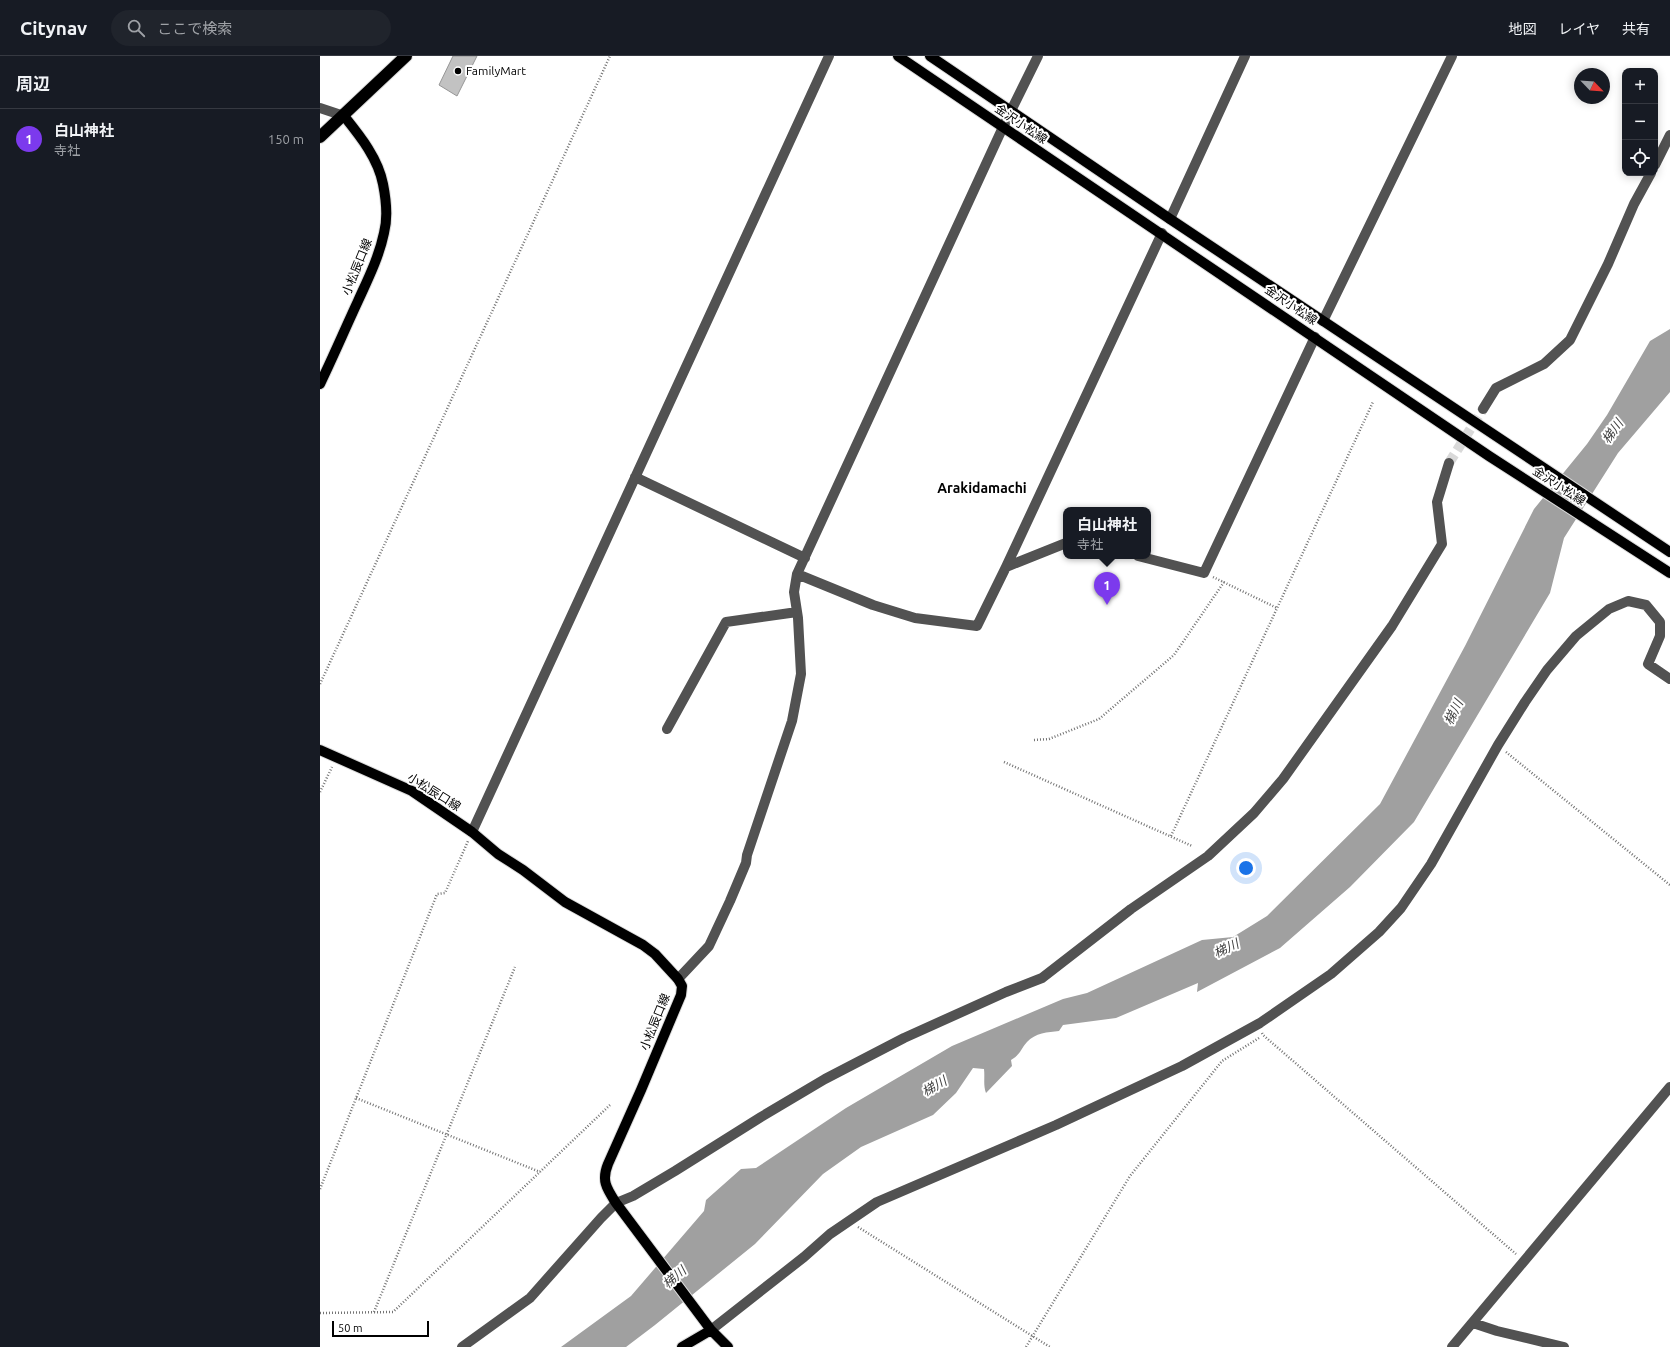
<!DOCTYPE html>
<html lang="ja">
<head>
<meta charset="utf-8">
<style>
	:root { --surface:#171b24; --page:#20242c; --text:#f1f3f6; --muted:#9ea1a6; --line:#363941; --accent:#7c3aed }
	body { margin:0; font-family:Ubuntu,"Noto Sans JP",sans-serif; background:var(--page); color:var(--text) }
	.controls { position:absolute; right:12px; top:12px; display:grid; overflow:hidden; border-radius:8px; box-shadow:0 2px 10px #0003 }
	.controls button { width:36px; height:36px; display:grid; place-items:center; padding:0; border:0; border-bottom:1px solid var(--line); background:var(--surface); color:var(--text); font:20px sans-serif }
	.compass { position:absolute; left:1254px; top:12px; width:36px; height:36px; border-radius:50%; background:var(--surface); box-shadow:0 2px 10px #0003; rotate:115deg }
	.scale { position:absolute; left:12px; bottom:10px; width:97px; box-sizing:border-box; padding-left:4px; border:2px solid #000; border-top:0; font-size:11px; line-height:14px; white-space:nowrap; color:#000; -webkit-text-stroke:3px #fff; paint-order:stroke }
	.you { position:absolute; left:926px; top:812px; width:14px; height:14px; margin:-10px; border:3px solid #fff; border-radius:50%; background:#1a73e8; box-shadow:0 0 0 6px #1a73e833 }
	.badge { display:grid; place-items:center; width:26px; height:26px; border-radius:50%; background:var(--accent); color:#fff; font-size:13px; font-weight:700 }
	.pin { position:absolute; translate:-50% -33px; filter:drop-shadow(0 1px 2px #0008) }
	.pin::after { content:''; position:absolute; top:21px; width:14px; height:12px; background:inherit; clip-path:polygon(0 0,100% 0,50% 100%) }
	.popup { position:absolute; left:743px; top:451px; width:88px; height:52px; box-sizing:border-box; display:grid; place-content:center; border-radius:8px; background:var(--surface); filter:drop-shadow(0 1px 3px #0005); font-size:13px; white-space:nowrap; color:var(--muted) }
	.popup b { font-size:15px; color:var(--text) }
	.popup::after { content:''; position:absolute; left:50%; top:100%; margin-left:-8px; border:8px solid transparent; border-top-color:var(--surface) }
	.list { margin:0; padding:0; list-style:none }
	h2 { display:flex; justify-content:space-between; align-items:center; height:52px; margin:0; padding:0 16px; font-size:17px }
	h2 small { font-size:13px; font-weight:400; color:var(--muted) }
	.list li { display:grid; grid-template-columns:26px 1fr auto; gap:12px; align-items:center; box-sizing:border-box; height:60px; padding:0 16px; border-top:1px solid var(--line) }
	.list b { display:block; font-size:15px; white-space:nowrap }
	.list p { margin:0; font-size:13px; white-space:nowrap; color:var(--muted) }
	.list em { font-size:13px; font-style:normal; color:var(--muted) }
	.icon { flex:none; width:22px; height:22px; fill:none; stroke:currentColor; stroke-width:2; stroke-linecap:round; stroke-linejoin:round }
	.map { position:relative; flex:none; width:1350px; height:1291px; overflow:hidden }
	header { display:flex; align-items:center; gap:24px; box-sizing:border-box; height:56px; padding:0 20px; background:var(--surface); border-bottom:1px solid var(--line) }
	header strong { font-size:19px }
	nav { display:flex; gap:22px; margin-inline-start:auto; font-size:14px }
	.search { width:280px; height:36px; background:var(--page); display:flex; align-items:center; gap:10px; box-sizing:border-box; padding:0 14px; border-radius:22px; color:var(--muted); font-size:15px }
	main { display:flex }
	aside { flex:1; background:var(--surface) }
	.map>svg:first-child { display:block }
	.water { fill:#a0a0a0 }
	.building { fill:#c2c2c2; stroke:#969696 }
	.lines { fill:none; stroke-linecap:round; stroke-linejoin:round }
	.minor-tunnel { stroke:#d9d9d9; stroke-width:10; stroke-dasharray:10 5; stroke-linecap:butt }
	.major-casing { stroke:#dbdbdb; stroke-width:12 }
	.highway-casing { stroke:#dbdbdb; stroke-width:14 }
	.path { stroke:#747474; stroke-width:2.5; stroke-dasharray:1 2; stroke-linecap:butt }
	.minor { stroke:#525252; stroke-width:10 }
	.major { stroke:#000; stroke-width:10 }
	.highway { stroke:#000; stroke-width:12 }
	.poi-dot { fill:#000; stroke:#fff; stroke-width:1.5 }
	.labels { text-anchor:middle; stroke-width:4; stroke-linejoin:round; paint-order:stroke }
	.poi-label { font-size:12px; fill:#000; stroke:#fff; text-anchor:start }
	.street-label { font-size:12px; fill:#000; stroke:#fff }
	.water-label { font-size:13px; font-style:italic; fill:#414141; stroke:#fff }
	.quarter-label { font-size:14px; font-weight:bold; fill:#000; stroke:#fff }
</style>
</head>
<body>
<header>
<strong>Citynav</strong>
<div class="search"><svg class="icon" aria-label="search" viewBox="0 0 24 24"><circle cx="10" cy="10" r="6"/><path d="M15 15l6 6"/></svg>ここで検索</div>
<nav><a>地図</a><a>レイヤ</a><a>共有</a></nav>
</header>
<main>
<aside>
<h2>周辺<small></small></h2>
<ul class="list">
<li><span class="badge">1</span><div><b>白山神社</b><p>寺社</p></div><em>150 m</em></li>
</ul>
</aside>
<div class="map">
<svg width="1350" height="1291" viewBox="0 0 1350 1291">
	<rect width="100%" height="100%" fill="#fff"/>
	<path class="water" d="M1350,273v63l-52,61 -54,85 -14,55 -136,229 -64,65 -70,61 -83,44 1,-9 -82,35 -53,7 -4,6c-11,1 -24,2 -32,11 -7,8 -6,12 -16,18l1,6 -26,27c-3,-8 -1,-15 -2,-24l-11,-1 -17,25 -23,22 -72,32 -38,27 -68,70 -100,81 -29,22h-65l70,-51 73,-85 2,-11 35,-31 15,-1 90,-60 106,-62 111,-47 24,-6 115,-53 31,-3 34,-21 113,-112 85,-158 69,-137 53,-65 20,-29 43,-74z"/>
	<path class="building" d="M133,0h24l-20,40 -18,-11z"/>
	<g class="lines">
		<path class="minor-tunnel" d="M1129,407l34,-54"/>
		<defs>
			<path id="major" d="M578,0l591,400 181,117
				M610,0l240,163 500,333
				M0,328c13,-27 25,-55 38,-83 10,-22 21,-44 26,-68 4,-15 2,-34 -1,-49 -5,-26 -23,-48 -39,-68
				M0,694l92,41 60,41 26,22 25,16 42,32 78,43 12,9 23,25 4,7 -1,9 -40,95 -33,74c-7,17 -1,25 8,39l95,127 17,17
				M362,1291l29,-17"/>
			<path id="highway" d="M0,81l86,-81"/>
		</defs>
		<use href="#major" class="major-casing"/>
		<use href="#highway" class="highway-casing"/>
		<path class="path" d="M893,521l64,31
			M0,628l290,-628
			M714,684l15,-1 50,-20 75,-64 50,-73
			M1186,696l164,133
			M684,706l188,84
			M0,736l12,-25
			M851,780l202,-434
			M942,977l1,2 253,219
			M36,1042l184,74
			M0,1133l117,-295 8,-1 23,-52
			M538,1171l192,120
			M54,1256l141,-345
			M0,1257l73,-1 217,-207
			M706,1291l104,-171 92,-115 37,-23"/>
		<path class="minor" d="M0,52l24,8
			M1335,109l15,-30
			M850,163l75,-163
			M1003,265l129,-265
			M1163,353l13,-21 48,-24 26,-24 38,-76 26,-60 17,-31
			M315,421l170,81
			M818,500l66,17 111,-236
			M686,511l60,-24
			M477,518l76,31 42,13 62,8 29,-59 156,-334
			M347,673l59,-107 71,-10
			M152,776l357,-776
			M358,923l31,-33 21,-45 16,-38 1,-8 45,-134 9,-47 -3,-56 -4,-26 3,-18 206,-447 35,-71
			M1153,1267l24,8 67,16
			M391,1274l93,-73 26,-23 47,-32 179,-77 126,-59 78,-43 71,-49 48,-42 22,-24 30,-44 67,-119 27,-43 22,-32 29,-34 33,-27 19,-8 18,4 14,17v14l-12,28 22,15
			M142,1291l68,-49 71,-80 15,-15 17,-7 42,-25 86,-54 64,-38 79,-41 102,-46 36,-14 89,-69 77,-53 46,-43 29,-34 109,-153 50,-82 -5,-42 12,-39
			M1132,1291l218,-260"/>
		<use href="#major" class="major"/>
		<use href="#highway" class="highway"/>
	</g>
	<circle class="poi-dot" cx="138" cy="15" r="4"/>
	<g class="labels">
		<g class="poi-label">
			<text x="146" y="19">FamilyMart</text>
		</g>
		<g class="street-label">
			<text transform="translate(701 68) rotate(34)" y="4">金沢小松線</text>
			<text transform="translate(37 211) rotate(-68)" y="4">小松辰口線</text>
			<text transform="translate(971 249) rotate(34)" y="4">金沢小松線</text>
			<text transform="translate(1239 430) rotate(33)" y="4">金沢小松線</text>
			<text transform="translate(114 736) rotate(32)" y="4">小松辰口線</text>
			<text transform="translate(335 966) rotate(-68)" y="4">小松辰口線</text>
		</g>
		<g class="water-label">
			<text transform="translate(1292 375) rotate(-54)" y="5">梯川</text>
			<text transform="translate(1133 656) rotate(-64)" y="5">梯川</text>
			<text transform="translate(906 892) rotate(-25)" y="5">梯川</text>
			<text transform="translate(614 1030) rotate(-30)" y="5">梯川</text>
			<text transform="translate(354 1221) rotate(-41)" y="5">梯川</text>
		</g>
		<g class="quarter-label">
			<text x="662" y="437">Arakidamachi</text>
		</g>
	</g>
</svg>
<div class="controls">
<button>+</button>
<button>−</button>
<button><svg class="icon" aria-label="locate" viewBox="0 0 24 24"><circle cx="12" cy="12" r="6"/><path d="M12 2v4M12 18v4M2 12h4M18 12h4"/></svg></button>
</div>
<svg class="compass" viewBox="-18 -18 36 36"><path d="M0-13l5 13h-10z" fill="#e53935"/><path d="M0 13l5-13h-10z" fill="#9ea1a6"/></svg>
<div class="scale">50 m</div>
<div class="you"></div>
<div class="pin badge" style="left:787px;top:549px">1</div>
<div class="popup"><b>白山神社</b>寺社</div>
</div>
</main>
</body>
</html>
